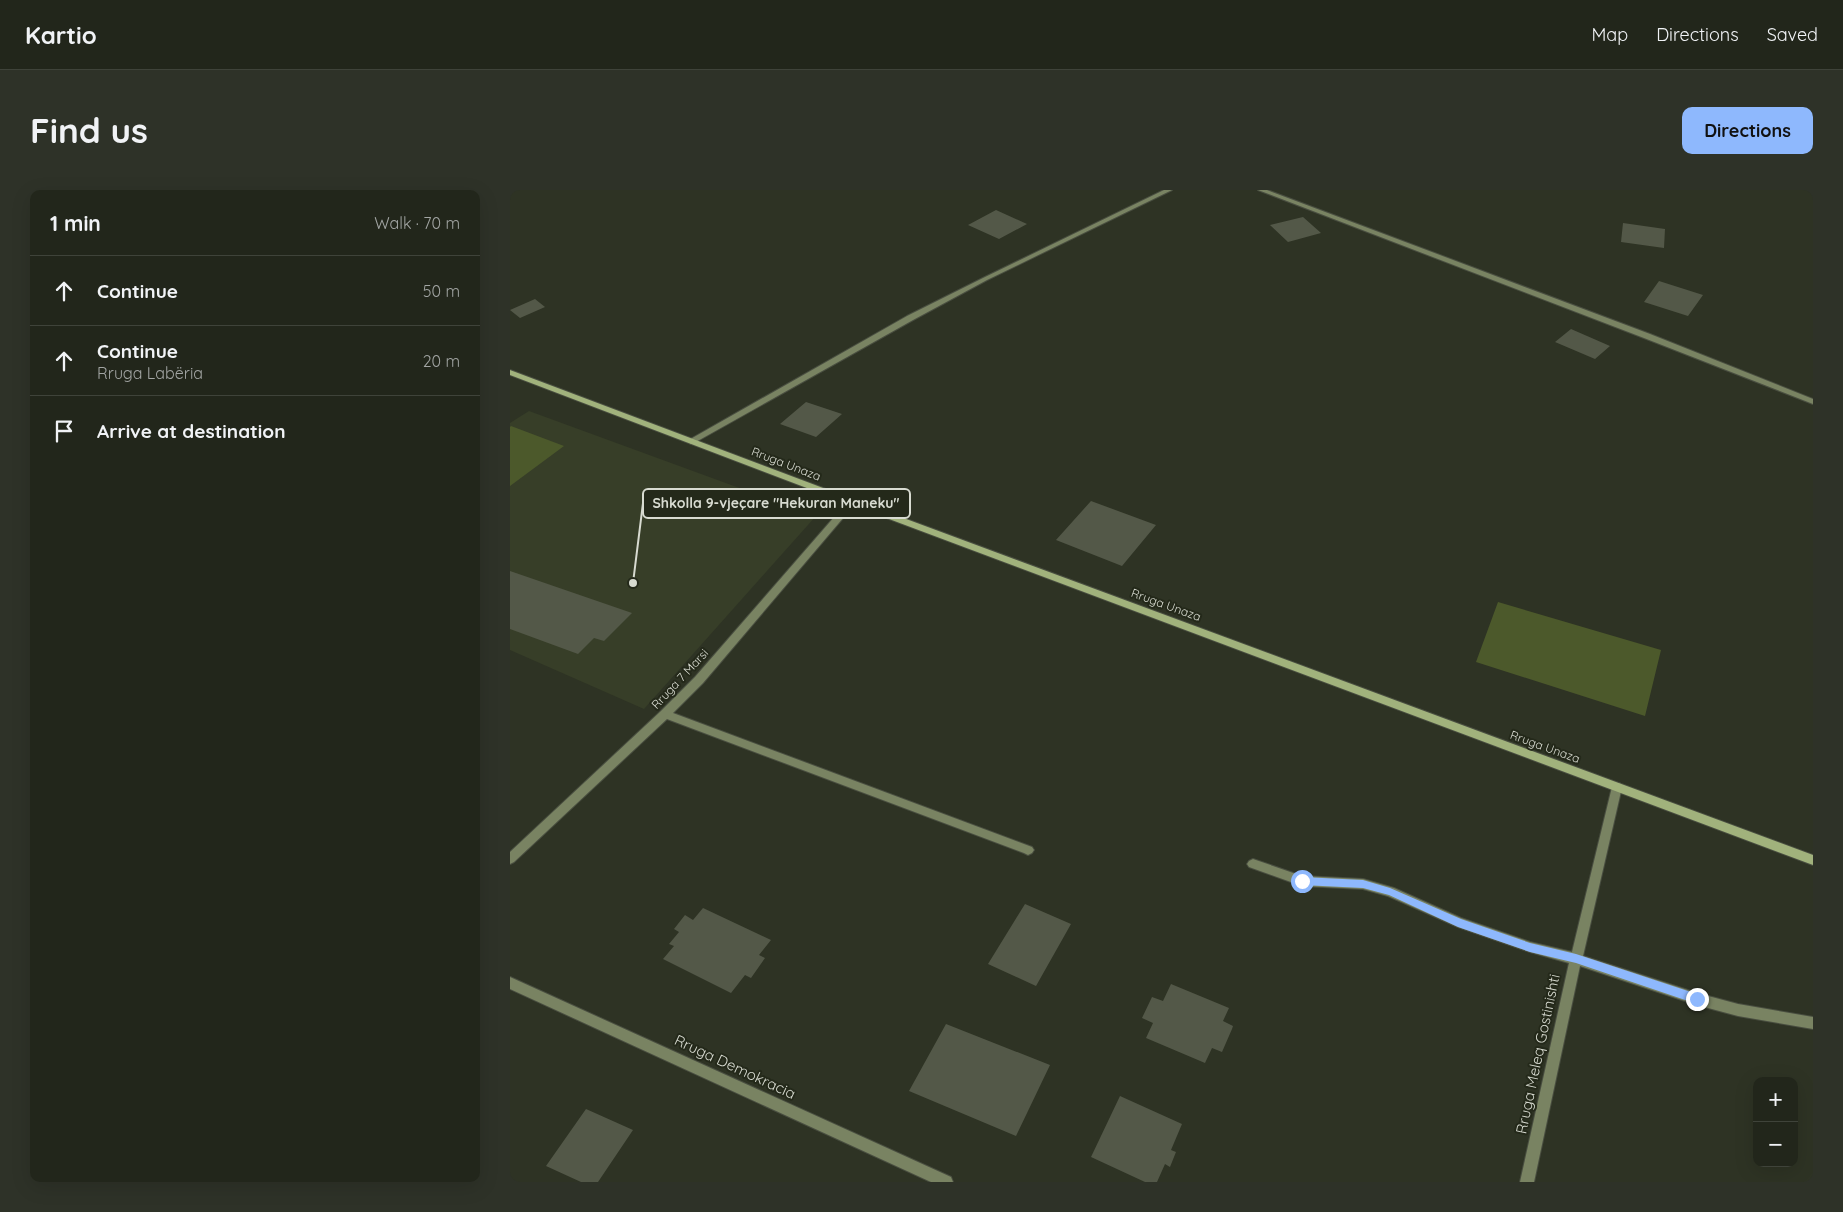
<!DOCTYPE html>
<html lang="en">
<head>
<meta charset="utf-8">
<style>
	:root { --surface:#22261b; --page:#2e3228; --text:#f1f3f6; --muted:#a2a5a3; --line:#3f433a; --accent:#8eb8fd }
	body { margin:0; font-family:Quicksand,sans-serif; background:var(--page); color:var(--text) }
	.controls { position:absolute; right:15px; bottom:15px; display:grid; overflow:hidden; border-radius:10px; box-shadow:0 5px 20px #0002 }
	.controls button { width:45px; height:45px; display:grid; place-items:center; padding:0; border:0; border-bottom:1px solid var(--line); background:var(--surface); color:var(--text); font:25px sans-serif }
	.stop { position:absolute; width:15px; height:15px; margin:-11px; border:4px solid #8eb8fd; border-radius:50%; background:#fff }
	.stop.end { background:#8eb8fd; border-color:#fff; box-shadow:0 1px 5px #0008 }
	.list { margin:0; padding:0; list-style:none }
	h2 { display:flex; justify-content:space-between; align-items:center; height:65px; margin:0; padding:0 20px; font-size:21px }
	h2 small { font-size:16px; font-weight:400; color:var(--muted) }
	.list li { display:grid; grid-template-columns:32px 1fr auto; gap:15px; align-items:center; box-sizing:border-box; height:70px; padding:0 20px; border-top:1px solid var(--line) }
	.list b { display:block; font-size:19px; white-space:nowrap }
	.list p { margin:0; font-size:16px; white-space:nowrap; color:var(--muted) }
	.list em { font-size:16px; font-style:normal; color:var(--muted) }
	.icon { flex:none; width:28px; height:28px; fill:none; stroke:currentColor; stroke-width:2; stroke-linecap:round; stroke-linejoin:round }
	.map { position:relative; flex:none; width:1303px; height:992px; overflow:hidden; border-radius:10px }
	header { display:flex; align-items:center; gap:30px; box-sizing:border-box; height:70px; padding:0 25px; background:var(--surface); border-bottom:1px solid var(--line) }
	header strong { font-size:24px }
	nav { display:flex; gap:28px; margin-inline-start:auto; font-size:18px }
	.intro { display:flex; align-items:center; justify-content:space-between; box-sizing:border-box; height:120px; padding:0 30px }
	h1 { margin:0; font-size:35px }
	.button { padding:12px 22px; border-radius:10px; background:var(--accent); color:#111; font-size:18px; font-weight:700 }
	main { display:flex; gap:30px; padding:0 30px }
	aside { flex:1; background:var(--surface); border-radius:10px; box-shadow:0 5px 20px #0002 }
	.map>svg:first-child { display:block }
	.built { fill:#373e28 }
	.green { fill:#4c592b }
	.building { fill:#535848 }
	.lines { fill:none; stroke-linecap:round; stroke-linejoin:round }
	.minor-casing { stroke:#494e40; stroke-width:2 }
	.secondary-casing { stroke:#494e40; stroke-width:2 }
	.minor { fill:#798362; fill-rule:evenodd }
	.secondary { fill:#a1b27c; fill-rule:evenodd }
	.route { fill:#8eb8fd }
	.labels { text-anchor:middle; stroke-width:4; stroke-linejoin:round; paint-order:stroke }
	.street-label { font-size:12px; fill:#d8dbd1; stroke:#24291a }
	.near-street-label { font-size:15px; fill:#d8dbd1; stroke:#24291a }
	.leader { fill:none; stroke:#d8dbd1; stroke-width:2 }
	.callout-dot { fill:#d8dbd1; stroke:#24291a; stroke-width:2 }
	.callout { fill:#24291a; stroke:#d8dbd1; stroke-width:2 }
	.callout-label { font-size:14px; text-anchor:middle; font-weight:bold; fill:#d8dbd1 }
</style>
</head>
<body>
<header>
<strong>Kartio</strong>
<nav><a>Map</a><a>Directions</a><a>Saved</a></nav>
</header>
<div class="intro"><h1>Find us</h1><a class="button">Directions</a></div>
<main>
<aside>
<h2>1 min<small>Walk · 70 m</small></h2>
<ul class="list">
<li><svg class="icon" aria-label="ahead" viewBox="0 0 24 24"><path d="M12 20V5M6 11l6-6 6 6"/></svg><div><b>Continue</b></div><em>50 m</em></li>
<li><svg class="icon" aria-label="ahead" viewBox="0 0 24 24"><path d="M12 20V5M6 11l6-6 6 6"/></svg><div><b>Continue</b><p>Rruga Labëria</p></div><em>20 m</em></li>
<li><svg class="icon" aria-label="arrive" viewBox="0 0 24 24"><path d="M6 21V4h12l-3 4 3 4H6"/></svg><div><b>Arrive at destination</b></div></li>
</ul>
</aside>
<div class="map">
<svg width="1303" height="992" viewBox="0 0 1303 992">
	<rect width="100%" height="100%" fill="#2e3324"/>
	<path class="built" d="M19,221l287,105 -172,193 -134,-59v-227z"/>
	<path class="green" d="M1,236l53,20 -54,40v-59z
		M988,412l163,48 -16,66 -169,-54z"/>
	<path class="building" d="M486,20l31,14 -28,15 -31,-14z
		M793,27l18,16 -33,9 -18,-17z
		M1113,33l42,6 -1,19 -43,-6z
		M1149,91l44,14 -15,21 -44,-14z
		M25,109l10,8 -25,11 -10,-8z
		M1061,139l39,17 -15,13 -40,-17z
		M296,212l36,12 -26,23 -36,-13z
		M581,311l65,24 -34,41 -66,-26z
		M0,381l122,42 -28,28 -10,-3 -16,16 -68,-25z
		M515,714l46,20 -35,62 -48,-22z
		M193,718l68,32 -12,15 6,3 -14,20 -6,-3 -14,18 -68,-34 11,-13 -5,-2 10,-12 -5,-3 11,-14 8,5z
		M661,794l58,24 -6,13 10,5 -1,3 -10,23 -10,-4 -7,15 -59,-25 7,-15 -11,-5 10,-21 11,4z
		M436,834l104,41 -34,71 -107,-45z
		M610,906l62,28 -11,26 5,2 -6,15 -5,-3 -8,18h-12l-54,-25z
		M76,919l47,21 -35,52h-17l-35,-16z"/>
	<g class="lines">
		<defs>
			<path id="minor" d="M654,0h8l-185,90 -74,40 -219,123 -3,1 -4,-3 220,-125 76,-38z
				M748,0h9l383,144 163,65v5l-169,-66z
				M342,309l4,3 -1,2 -152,179 -30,30 359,134 2,3 -2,3 -4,2 -4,-2 -357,-134 -153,143 -4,2v-12l151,-141 34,-34 154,-177z
				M1107,593l4,1 1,3 -39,169 114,37 41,11 75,13v12l-75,-13 -41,-11 -117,-39 -46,216h-14l49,-219 -39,-11 -72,-25 -70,-31 -25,-7 -61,-3 -53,-19 -2,-3 2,-3 4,-2 49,17 61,3 31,9 67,30 69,24 42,10 40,-165 1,-3z
				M0,787l441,200 2,5h-22l-421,-193z"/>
			<path id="secondary" d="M0,180l345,130 958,355v10l-964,-361 -339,-129z"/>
		</defs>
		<use href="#minor" class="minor-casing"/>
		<use href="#secondary" class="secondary-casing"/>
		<use href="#minor" class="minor"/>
		<use href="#secondary" class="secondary"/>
	</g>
	<path class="route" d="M792,687l61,3 27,8 71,31 69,24 46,11 121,40 5,5 -5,5 -121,-41 -46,-11 -72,-25 -69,-32 -26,-7 -61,-3 -5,-4z"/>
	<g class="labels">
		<g class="street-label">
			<text transform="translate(276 274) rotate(21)" y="4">Rruga Unaza</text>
			<text transform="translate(656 415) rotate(20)" y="4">Rruga Unaza</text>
			<text transform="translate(170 489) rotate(-47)" y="4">Rruga 7 Marsi</text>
			<text transform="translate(1035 557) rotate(20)" y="4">Rruga Unaza</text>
		</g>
		<g class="near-street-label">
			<text transform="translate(1028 864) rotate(-78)" y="5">Rruga Meleq Gostinishti</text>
			<text transform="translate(225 877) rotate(25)" y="5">Rruga Demokracia</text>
		</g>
	</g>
	<path class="leader" d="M123 393L133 313"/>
	<circle class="callout-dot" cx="123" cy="393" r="5"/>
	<rect class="callout" x="133" y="299" width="267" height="29" rx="5"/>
	<g class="callout-label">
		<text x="266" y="318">Shkolla 9-vjeçare "Hekuran Maneku"</text>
	</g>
</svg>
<div class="controls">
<button>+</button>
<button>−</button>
</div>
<div class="stop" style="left:792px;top:691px"></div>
<div class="stop end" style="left:1187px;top:809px"></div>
</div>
</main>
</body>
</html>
